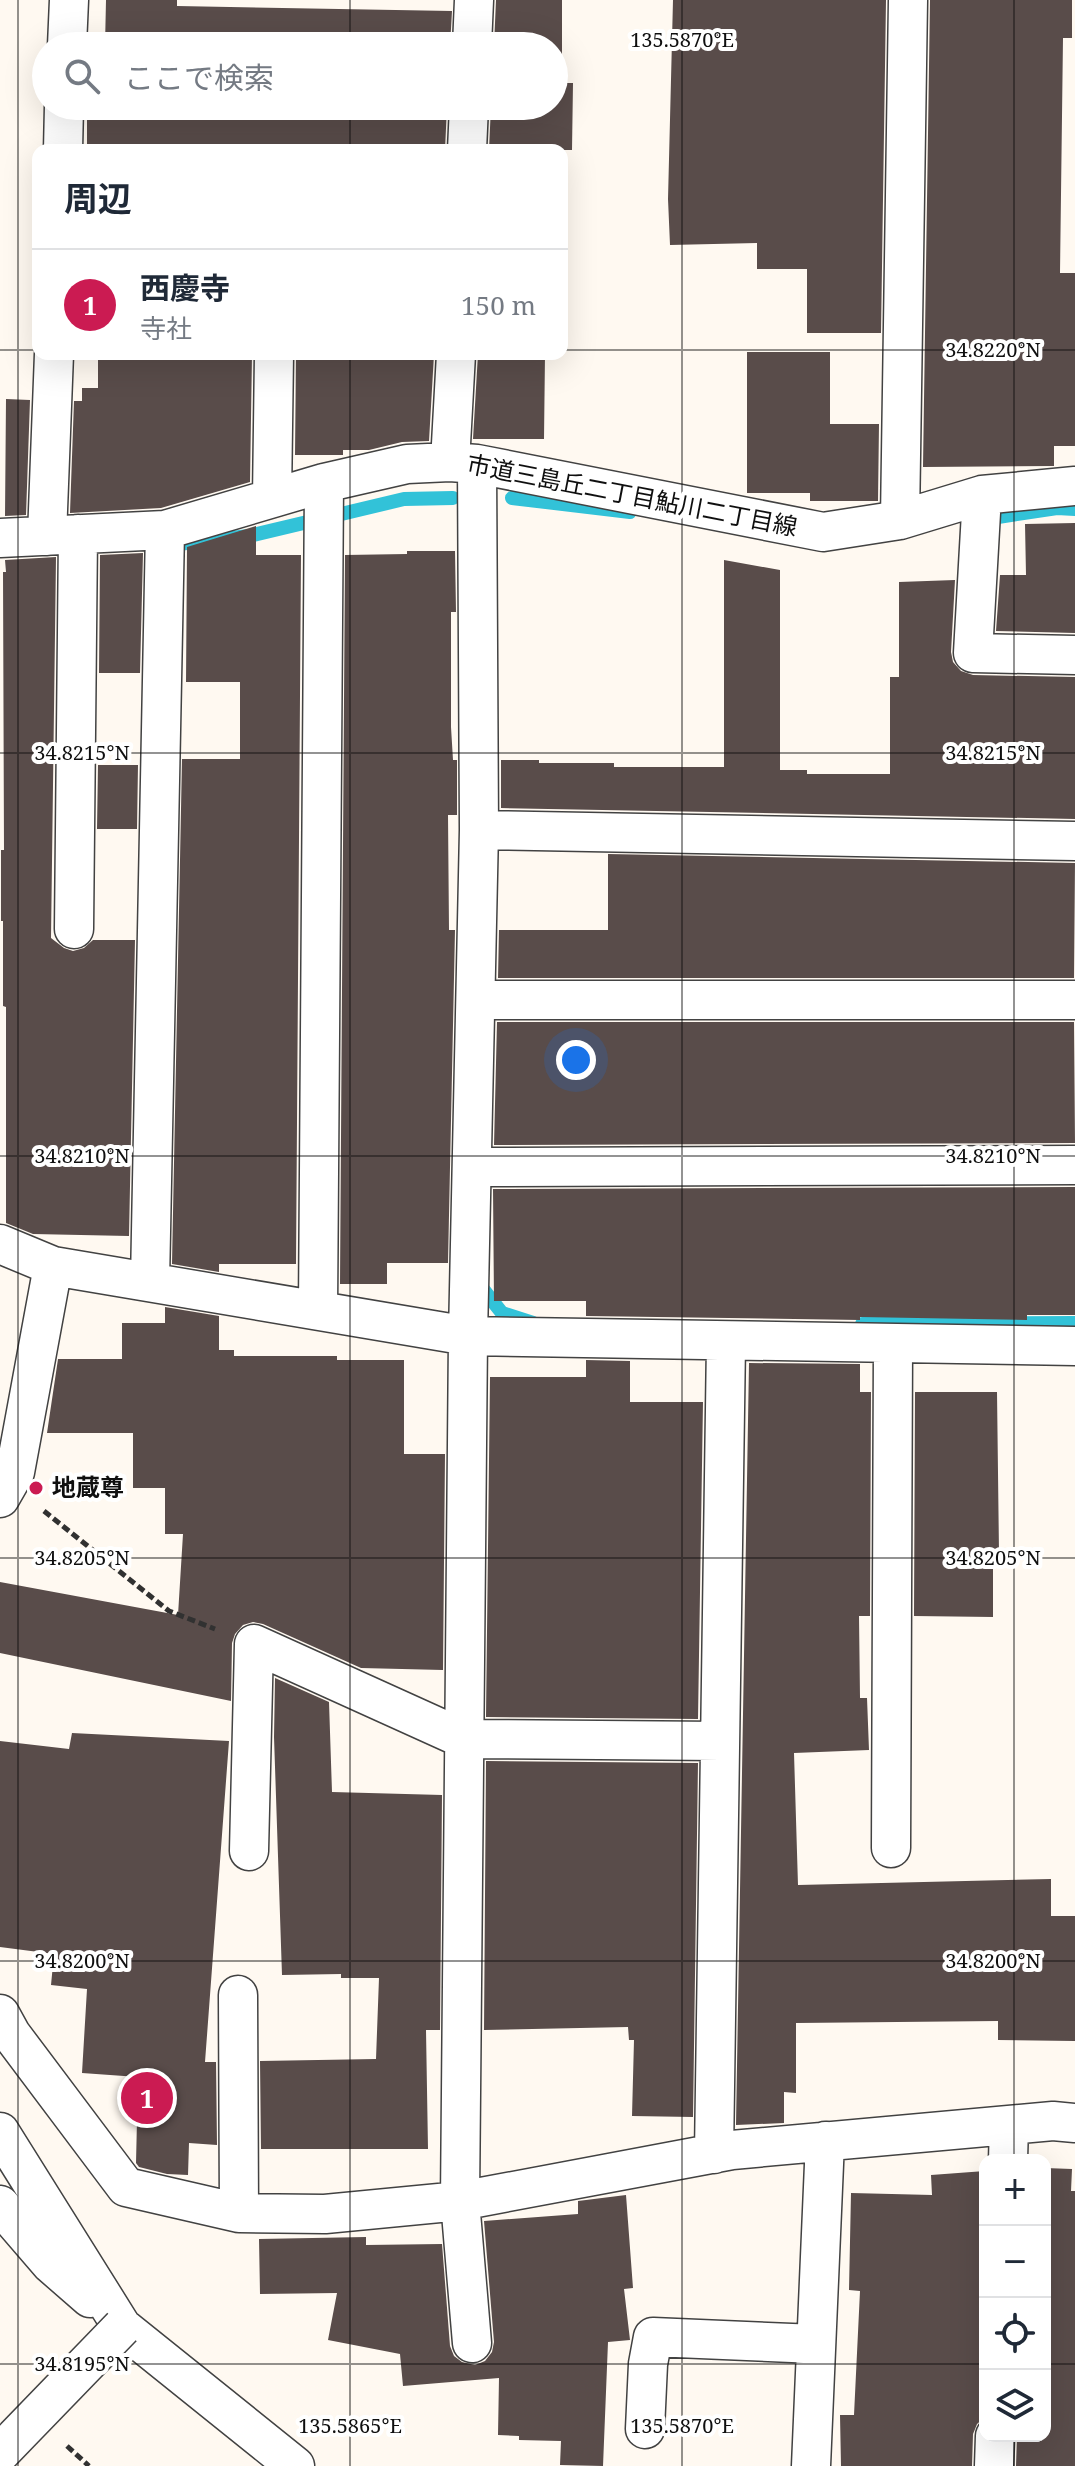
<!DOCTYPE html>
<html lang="ja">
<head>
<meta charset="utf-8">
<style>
	:root { --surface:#fff; --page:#f6f6f7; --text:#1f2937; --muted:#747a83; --line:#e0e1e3; --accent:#cb1b52 }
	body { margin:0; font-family:"Noto Serif","Noto Sans JP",serif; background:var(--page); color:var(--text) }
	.controls { position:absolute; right:24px; bottom:24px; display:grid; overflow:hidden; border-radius:16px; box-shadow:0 8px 32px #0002 }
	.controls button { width:72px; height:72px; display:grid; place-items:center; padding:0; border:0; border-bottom:2px solid var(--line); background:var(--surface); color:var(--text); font:40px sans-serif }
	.you { position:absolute; left:576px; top:1060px; width:28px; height:28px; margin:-20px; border:6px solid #fff; border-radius:50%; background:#1a73e8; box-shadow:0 0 0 12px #1a73e833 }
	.badge { display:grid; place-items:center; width:52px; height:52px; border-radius:50%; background:var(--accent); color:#fff; font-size:26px; font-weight:700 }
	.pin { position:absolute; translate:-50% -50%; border:4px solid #fff; box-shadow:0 2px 8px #0006 }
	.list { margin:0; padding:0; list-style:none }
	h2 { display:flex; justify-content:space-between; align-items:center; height:104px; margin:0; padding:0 32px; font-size:34px }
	h2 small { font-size:26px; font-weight:400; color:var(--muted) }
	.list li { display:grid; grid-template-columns:52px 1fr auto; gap:24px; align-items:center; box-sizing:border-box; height:112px; padding:0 32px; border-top:2px solid var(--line) }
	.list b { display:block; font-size:30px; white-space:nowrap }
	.list p { margin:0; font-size:26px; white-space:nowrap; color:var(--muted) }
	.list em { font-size:26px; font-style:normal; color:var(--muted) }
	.icon { flex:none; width:44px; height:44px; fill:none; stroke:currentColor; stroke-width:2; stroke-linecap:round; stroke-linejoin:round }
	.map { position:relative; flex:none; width:1075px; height:2466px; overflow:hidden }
	.search { position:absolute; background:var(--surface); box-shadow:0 8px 32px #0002; left:32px; top:32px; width:536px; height:88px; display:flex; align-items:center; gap:20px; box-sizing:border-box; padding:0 28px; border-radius:44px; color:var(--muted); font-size:30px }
	.panel { position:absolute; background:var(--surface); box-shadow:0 8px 32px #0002; left:32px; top:144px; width:536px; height:216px; border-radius:16px }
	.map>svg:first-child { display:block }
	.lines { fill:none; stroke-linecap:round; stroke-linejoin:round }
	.stream { stroke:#32c2d8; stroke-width:14 }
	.building { fill:#594c4a }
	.street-casing { stroke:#424242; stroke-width:41 }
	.path { stroke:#313131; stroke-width:5; stroke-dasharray:8 4; stroke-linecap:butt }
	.street { stroke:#fff; stroke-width:38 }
	.street-bridge-casing { stroke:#424242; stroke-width:41; stroke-linecap:butt }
	.street-bridge { stroke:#fff; stroke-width:38 }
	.ticks { fill:none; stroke:#0f0f0f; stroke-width:2; stroke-opacity:0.45 }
	.poi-dot { fill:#cb1b52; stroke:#fff; stroke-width:3 }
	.labels { text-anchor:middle; stroke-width:8; stroke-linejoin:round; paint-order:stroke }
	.street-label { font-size:24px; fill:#0f0f0f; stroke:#fff }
	.poi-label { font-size:24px; font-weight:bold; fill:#0f0f0f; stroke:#fff; text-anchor:start }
	.ticks-label { font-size:20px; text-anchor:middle; fill:#0f0f0f; stroke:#fff; stroke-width:8; stroke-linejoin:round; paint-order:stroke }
</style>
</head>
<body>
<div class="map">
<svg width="1075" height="2466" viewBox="0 0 1075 2466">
	<rect width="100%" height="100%" fill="#fff9f1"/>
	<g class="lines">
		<path class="stream" d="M512,498l118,14
			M998,517l59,-9 18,1
			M169,545l80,-9 155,-37 49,-1
			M483,1289l19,24 31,10
			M862,1324l213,-1"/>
	</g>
	<path class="building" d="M106,0h71v6l275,5 -2,35h-345z
		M496,0h66v83h11l-1,67h-83l2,-44h63v-60h-60z
		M673,0h213l-5,333h-74v-64h-50v-26l-87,2 -2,-46z
		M930,0h142v38h-9l-3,235h15v173h-21v20l-131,1z
		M87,106h360l-2,44h-358z
		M747,352h83v72h49l-1,77h-68v-8h-63z
		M98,354h154l-2,128 -89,26 -91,5 4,-112h8v-13h16z
		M296,354h138l-5,87 -27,1 -33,8h-26v5h-48z
		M478,354h67l-1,85h-71z
		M6,399l24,1 -4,115 -21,1z
		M1075,523v110l-79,-2 4,-56h26l-1,-51z
		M256,526v29h45l-5,709h-77v8l-47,-8 10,-505h58v-77h-54l1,-135z
		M407,551h48l1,61h-5v115l2,33h4v55h-9l1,115h6l-7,333h-61v21h-47l5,-729 62,-1z
		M143,553l-3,120h-41l1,-118z
		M56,557l-5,381 13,10 9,3 11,-3 9,-8h42l-6,296 -96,-2 -27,-11v-216l-3,-1v-85h-2v-71h3l-1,-278h3l-1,-12z
		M724,560l56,10v200h27v4h83v-97h9v-95l56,-2 -4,72 2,10 8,9 12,4 102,2v142l-574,-11v-48h38v3h75v4h110z
		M98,765h40l-1,64h-40z
		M608,854l467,9 -1,115h-576l1,-48h109z
		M497,1022h577l1,121 -581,2z
		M1075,1187v128h-48v5l-167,-3v3l-274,-4v-15h-92l-1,-112z
		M165,1307l54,9v34h15v6h103v4h67v94h41l-2,216 -82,-2 -98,-44 -10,-2 -10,3 -8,9 -3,9 -1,58 -231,-48v-71l178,33 5,-81h-18v-46h-32v-55h-86l11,-74h64v-36h43z
		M586,1360l44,1v41h73l-5,317 -212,-2 4,-340h96z
		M749,1363l111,1v28h11l-1,224h-11l1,82h7l2,52 -75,3 4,132 253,-6v37h24v125l-77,-1v-19l-202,2v70l-12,-1v31l-48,2z
		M915,1392h82l2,161h-6v64l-79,-1z
		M275,1678l54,24 3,90 110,3 -2,235h-14l2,119h-167l-1,-88 116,-2 3,-81h-38v-4l-59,1 -8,-238z
		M72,1733l157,8 -24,321h11l1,83 -28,-2 -1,32 -21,-1 -28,-7 -3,-4 2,-86 -56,-4 5,-84 -36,-4 3,-31 -54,-7v-206l69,8z
		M486,1761l212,2 -5,354 -61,-1 2,-76h-5l-1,-13 -144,3z
		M1045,2168l27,1 -1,22h4v275h-59l1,-30h28z
		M985,2171v246l-8,7 -4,10 -1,32h-131l-1,-51h14l6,-124 -11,-1 2,-97 81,2 -1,-20z
		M626,2195l7,93 -9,1 6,51 -22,2 -5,124 -43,-1 1,-24 -42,-1v-4l-21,-1 1,-57 -96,8 -3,-32 -72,-14 9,-47 -77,1 -1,-55 107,-2v8l76,-1 8,102 4,10 8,6 13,3 10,-4 7,-9 2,-10 -10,-121 94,-7v-13z"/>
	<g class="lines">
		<defs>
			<path id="street" d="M67,46l2,-46
				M472,46l2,-46
				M63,150l1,-44
				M467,150l2,-44
				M450,462l6,-108
				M982,495l-9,158 102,2
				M272,498l2,-144
				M900,520l8,-520
				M47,536l7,-182
				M0,538l165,-8 159,-47 83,-19 43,-2 27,2 346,68 77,-12 82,-25 93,-9
				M479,830l596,11
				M74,929l4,-395
				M476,1000h599
				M473,1167l602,-2
				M0,1244l53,22 -38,206 -15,26
				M53,1266l415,70 607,10
				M150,1282l15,-752
				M318,1310l6,-827
				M891,1848l2,-503
				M249,1851l5,-207 210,95 256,2
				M238,1995l1,218
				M0,2014l11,20 115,153 113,26 86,1 135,-13 272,-51 321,-29 22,2
				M0,2132l122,195 173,139
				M714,2154l12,-812
				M1008,2160l1,-35
				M0,2205l51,59 39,34
				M472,2343l-12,-142 8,-865 11,-506 -2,-366
				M645,2429l3,-65 5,-27 163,7
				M811,2466l14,-325
				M994,2466l1,-30"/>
		</defs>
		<use href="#street" class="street-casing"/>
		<path class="path" d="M44,1511l125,100 46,18
			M67,2446l22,20"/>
		<use href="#street" class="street"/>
		<defs>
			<path id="street-bridge" d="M0,2453l122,-126"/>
		</defs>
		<use href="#street-bridge" class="street-bridge-casing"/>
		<use href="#street-bridge" class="street-bridge"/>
	</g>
	<path class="ticks" d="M18,0v2466M350,0v46M682,0v2466M1014,0v2160M350,106v44M0,350h38M562,350h513M350,354v2112M0,753h1075M0,1156h1075M0,1558h1075M0,1961h1075M0,2364h985M1045,2364h30M1014,2436v30"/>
	<circle class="poi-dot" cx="36" cy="1488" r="8"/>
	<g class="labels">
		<g class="street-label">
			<text transform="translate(632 496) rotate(11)" y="8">市道三島丘二丁目鮎川二丁目線</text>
		</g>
		<g class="poi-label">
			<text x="52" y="1496">地蔵尊</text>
		</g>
	</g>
	<g class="ticks-label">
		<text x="682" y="47">135.5870°E</text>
		<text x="993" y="357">34.8220°N</text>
		<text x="82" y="760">34.8215°N</text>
		<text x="993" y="760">34.8215°N</text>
		<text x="82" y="1163">34.8210°N</text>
		<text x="993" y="1163">34.8210°N</text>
		<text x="82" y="1565">34.8205°N</text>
		<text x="993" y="1565">34.8205°N</text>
		<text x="82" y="1968">34.8200°N</text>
		<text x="993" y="1968">34.8200°N</text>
		<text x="82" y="2371">34.8195°N</text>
		<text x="350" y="2433">135.5865°E</text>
		<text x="682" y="2433">135.5870°E</text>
	</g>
</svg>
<div class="controls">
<button>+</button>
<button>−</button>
<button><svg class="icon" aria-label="locate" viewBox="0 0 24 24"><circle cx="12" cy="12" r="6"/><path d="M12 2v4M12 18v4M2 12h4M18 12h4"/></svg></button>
<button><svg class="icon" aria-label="layers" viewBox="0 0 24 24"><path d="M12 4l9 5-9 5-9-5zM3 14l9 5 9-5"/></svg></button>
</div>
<div class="you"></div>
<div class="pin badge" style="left:147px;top:2098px">1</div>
<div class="search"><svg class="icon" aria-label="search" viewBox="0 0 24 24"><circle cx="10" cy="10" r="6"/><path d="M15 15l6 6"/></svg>ここで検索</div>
<section class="panel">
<h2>周辺<small></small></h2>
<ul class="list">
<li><span class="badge">1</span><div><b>西慶寺</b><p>寺社</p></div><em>150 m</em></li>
</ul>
</section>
</div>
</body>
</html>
